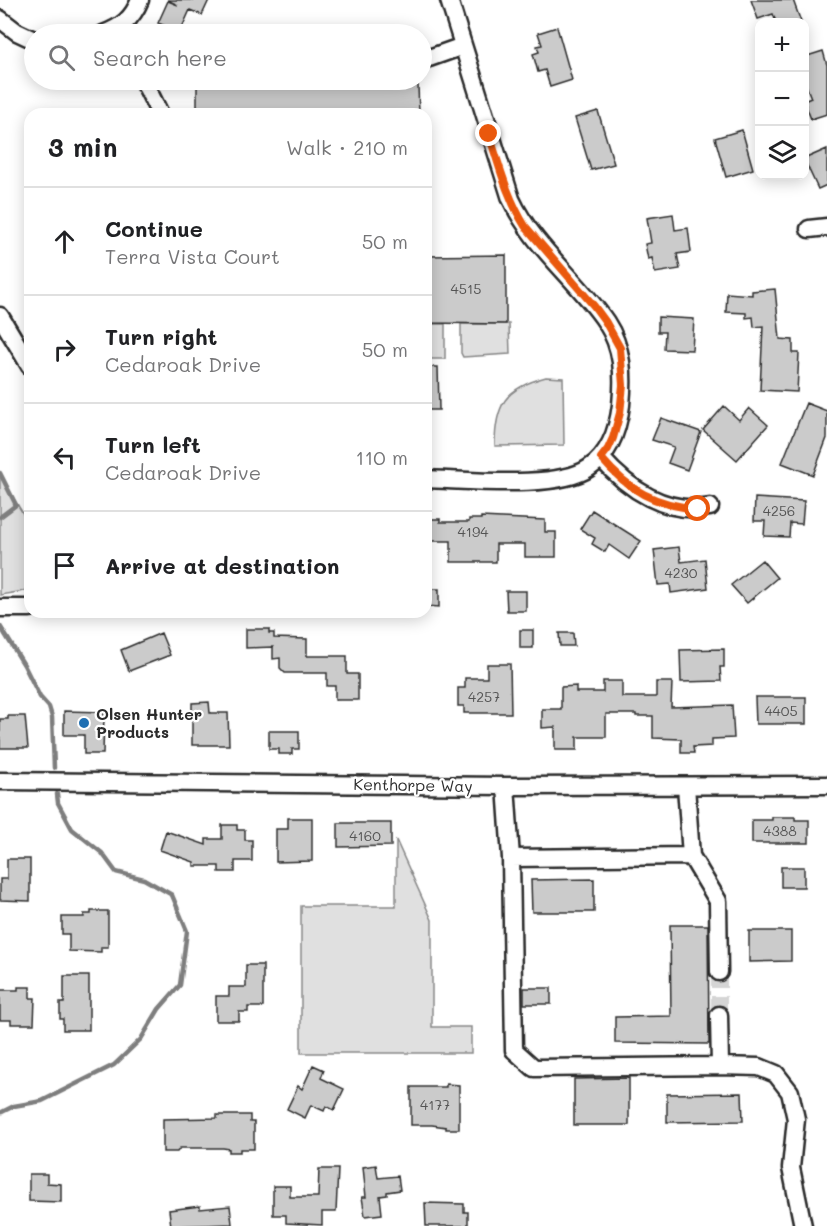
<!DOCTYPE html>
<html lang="en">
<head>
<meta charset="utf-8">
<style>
	:root { --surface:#fff; --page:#f2f2f2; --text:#202124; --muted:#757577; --line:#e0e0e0 }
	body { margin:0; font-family:Mali,sans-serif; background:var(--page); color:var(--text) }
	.controls { position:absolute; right:18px; top:18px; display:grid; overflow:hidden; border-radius:12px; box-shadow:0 3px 15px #0003 }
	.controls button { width:54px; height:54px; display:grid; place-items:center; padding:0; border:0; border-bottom:2px solid var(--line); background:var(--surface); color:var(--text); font:30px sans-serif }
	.stop { position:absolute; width:18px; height:18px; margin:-14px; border:4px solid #ea580c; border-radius:50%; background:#fff }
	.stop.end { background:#ea580c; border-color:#fff; box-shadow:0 2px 6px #0008 }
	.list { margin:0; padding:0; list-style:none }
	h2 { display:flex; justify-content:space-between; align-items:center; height:78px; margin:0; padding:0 24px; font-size:26px }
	h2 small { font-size:20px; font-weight:400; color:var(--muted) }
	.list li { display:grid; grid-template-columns:39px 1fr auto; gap:18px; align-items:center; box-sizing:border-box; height:108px; padding:0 24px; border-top:2px solid var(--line) }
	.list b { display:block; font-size:22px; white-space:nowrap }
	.list p { margin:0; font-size:20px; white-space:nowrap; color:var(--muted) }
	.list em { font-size:20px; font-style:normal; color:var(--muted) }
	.icon { flex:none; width:33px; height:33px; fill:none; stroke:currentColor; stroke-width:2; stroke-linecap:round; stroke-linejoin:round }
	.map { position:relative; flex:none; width:827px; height:1226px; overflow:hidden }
	.search { position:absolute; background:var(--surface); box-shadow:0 3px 15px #0003; left:24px; top:24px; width:408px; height:66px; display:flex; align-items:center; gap:15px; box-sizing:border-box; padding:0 21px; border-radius:33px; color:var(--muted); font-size:22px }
	.panel { position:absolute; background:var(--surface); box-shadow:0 3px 15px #0003; left:24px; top:108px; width:408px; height:510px; border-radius:18px }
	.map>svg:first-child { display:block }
	.green { fill:#e0e0e0; stroke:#868686; stroke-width:1.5 }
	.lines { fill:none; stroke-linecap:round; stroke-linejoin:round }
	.stream { stroke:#7e7e7e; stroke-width:4.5 }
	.building { fill:#cbcbcb; stroke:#2b2b2b; stroke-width:1.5 }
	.minor-tunnel { stroke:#d5d5d5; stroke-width:16; stroke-dasharray:16 8; stroke-linecap:butt }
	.minor-casing { stroke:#2b2b2b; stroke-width:21 }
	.minor { stroke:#fff; stroke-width:16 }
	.route { stroke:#ea580c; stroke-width:8 }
	.poi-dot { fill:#1f6fb2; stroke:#fff; stroke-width:2 }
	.labels { text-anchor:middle; stroke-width:4.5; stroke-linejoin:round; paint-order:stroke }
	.number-label { font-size:14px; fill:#535353 }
	.poi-label { font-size:16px; font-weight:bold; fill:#2b2b2b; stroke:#fff; text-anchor:start }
	.street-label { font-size:16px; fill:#2b2b2b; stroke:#fff }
</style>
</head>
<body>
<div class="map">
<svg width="827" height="1226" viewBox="0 0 827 1226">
	<rect width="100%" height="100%" fill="#fff"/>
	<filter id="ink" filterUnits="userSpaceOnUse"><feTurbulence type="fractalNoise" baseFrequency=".0167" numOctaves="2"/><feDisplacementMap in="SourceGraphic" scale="12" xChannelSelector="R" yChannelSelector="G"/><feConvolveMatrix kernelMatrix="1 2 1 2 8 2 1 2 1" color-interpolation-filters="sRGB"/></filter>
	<g filter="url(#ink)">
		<path class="green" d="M426,324h19v35h-19z
			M461,324h48l1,30 -47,3 -2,-4z
			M546,377l17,1 1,67 -69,1c0,-41 10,-58 51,-69z
			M0,476l30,49v65l-30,5z
			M396,840l36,80v107h39v26h-170v-147h95z"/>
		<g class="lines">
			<path class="stream" d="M0,473l16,32 -16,12
				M0,626l24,39 16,32 9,10 3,10 2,51
				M0,1113l14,-7 28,-5 72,-36 27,-26 18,-30 21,-24 7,-54 -15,-36 -28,-16 -28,-7 -14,-19 -30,-24 -14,-26 -1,-9"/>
		</g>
		<path class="building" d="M167,0h42l-7,15 -12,-5 -10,22 -22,-9 10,-22 10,4z
			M751,0h42l8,22h-25l-3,-8 -15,5z
			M557,27l15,53 -22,7 -5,-17 -7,2 -5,-18 6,-2 -2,-6 5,-1 -4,-12z
			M823,51l4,14v49l-16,5 -7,-18 7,-3 -7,-18v-23z
			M197,80h211v5h10l1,29h-222z
			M598,111l16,53 -23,6 -16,-52z
			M742,130l11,39 -27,8 -11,-39z
			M827,149v36l-9,4 -14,-30z
			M673,214l2,16 13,-2 3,24 -14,2 3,15 -25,4 -3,-15 -4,1 -3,-15 6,-1 -4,-25z
			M506,255v69l-80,-1v-67z
			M775,289l5,50 13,1v13h6l-2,39 -37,-2 3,-64 -9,1 -1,-10 -7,1v-5l-20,-1 1,-19 25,2v-4z
			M658,317l36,2 -2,31 -28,-1 1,-17h-7z
			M426,367h12l1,43h-13z
			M806,403l21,8v27l-14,37 -31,-12z
			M724,406l15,14 10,-12 19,17 -31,35 -34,-30z
			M661,418l40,14 -14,38 -19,-7 6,-16 -22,-7z
			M755,498l49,3 -2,23 -12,-1 -1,14 -25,-1 1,-15h-11z
			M592,510l49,31 -12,18 -20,-14 -4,7 -13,-8 3,-6 -15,-9z
			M481,517l64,3v12h11v25h-31v-13h-29v18h-45v-21h-25v-22h14v3h29v-3h12z
			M679,547l2,15 24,-3 3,29 -37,5 -1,-9 -12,1 -4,-35z
			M762,560l15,18 -30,25 -16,-18z
			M426,589h13v18l-13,-1z
			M506,591h20v20h-19z
			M246,629h23v4h5v5l33,1v17h40v18h11v26h-23v-14h-8v-13h-42l-5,-5v-10l-7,1v-12l-27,1z
			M520,630h13v18h-13z
			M161,633l9,22 -41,16 -8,-21z
			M559,633h14l1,13h-14z
			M724,649v18h-4l1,14 -40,1 -1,-32z
			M487,664h23l1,49h-47v-7h-6v-18h7v-10h22z
			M603,681h19v16h34v-15h16l-1,25 61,-2 2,33 -22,1v7l-19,1 1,6h-13v-14l-28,-1v-22h-17v-2h-30v23h-29v13h-22v-23l-13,1v-19h19v-22l15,-1v6h27z
			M755,697h51v27h-50z
			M209,702l1,11h18l1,32h-37v-42z
			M64,711l40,1 -1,42h-19v-19h-20z
			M8,716h17l3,32h-28v-29h8z
			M269,731h30v18h-7v5h-13v-5h-10z
			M772,817h23v3h14v23h-57v-23h20z
			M288,818h24v43l-36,1v-33h12z
			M338,823h53v23l-53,1z
			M222,825h15v5h8v10h7v21h-17v11h-16v-6h-25v-4l-34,-12 6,-19 40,14v-6h16z
			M7,859h23v42l-30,-1v-21h7z
			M781,867h23v20h-23z
			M594,879v33h-62l-1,-32z
			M91,911h17v36h-7v5l-32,-1v-17h-7v-17h22v-3h7z
			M670,925h38l1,119 -94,-1v-26l56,-1z
			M749,931h42v30l-42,1z
			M246,965h17v42h-15v5h-9v9h-23v-25h13v-9h17z
			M64,976h25v54h-26v-11h-3v-16h4z
			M18,987h12v11h5l-1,26h-23v-4h-11v-30h18z
			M524,988h27v16h-27z
			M313,1065l11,5 -3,8 23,11 -10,21 -8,-4 -2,5 -13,-6 -6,13 -18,-9 11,-23 4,3z
			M629,1078v47h-55v-46z
			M446,1084l13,1v44h-13v-2l-14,-2h-21v-38h35z
			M742,1093l1,28 -76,1v-28z
			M217,1115h33v7h4v27h-14v3h-11v-3l-6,-1h-43l-3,4h-14v-33l54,-1z
			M376,1165l2,13 20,-2 2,14 -13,2v3l-7,1 2,18 -17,2 -3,-19h4l-3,-30z
			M319,1169h19l-2,43h-14v13l-36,-2v-8h-13v-29h17v11h28z
			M29,1174h18v9l14,1v18l-32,-1z
			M425,1203l39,1v8h4v14h-42z
			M200,1206v3l30,-3 2,18 -61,2 -2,-16z"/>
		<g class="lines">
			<path class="minor-tunnel" d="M719,972v43"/>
			<defs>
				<path id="minor" d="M0,19l17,13 17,8
					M103,34c19,-7 29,-15 37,-34
					M429,58l34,-12
					M143,80l17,34
					M809,229l18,-2
					M0,316l30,50
					M601,458c27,31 65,57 109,49
					M426,479c40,1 131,11 163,-11 21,-14 29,-39 32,-63 3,-30 2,-57 -15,-83 -29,-43 -73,-75 -95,-123l-62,-199
					M0,608h30
					M0,781l506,5 321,-1
					M506,786l5,72 180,-2 -5,-70
					M691,856l27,45 1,71
					M511,858l3,192 20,18 186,-2 -1,-51
					M720,1066l39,1 17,7 14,18 6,27 -5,49 12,58"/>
			</defs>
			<use href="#minor" class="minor-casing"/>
			<use href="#minor" class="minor"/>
		</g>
	</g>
	<g class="lines" filter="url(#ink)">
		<path class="route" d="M489,134c10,31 18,63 36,92l69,80 11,15 15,27 3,37 -3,28 -7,25 -5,11 -7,9c28,33 54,47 97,51"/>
	</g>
	<circle class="poi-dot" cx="84" cy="723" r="6"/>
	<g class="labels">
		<g class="number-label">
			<text x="466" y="294">4515</text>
			<text x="779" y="516">4256</text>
			<text x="473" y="537">4194</text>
			<text x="681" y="578">4230</text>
			<text x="484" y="702">4257</text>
			<text x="781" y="716">4405</text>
			<text x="780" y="836">4388</text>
			<text x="365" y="841">4160</text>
			<text x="435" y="1110">4177</text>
		</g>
		<g class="poi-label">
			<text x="96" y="720">Olsen Hunter<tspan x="96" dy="18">Products</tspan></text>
		</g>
		<g class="street-label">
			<text transform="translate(413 785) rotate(1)" y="6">Kenthorpe Way</text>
		</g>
	</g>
</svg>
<div class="controls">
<button>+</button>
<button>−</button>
<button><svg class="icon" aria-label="layers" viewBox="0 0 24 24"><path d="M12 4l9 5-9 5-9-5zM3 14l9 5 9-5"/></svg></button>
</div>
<div class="stop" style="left:698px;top:509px"></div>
<div class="stop end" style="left:489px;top:134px"></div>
<div class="search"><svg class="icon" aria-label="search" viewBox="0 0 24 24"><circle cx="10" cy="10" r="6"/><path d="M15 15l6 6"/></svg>Search here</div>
<section class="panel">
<h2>3 min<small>Walk · 210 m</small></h2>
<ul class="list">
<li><svg class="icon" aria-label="ahead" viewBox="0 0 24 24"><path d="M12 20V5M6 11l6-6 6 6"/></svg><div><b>Continue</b><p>Terra Vista Court</p></div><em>50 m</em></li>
<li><svg class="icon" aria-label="right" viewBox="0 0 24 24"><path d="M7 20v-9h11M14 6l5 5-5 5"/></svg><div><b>Turn right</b><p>Cedaroak Drive</p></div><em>50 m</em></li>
<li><svg class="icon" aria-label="left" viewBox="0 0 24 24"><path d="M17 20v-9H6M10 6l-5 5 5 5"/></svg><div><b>Turn left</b><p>Cedaroak Drive</p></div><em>110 m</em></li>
<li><svg class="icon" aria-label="arrive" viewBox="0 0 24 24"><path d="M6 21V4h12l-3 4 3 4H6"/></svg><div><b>Arrive at destination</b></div></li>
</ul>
</section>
</div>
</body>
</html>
